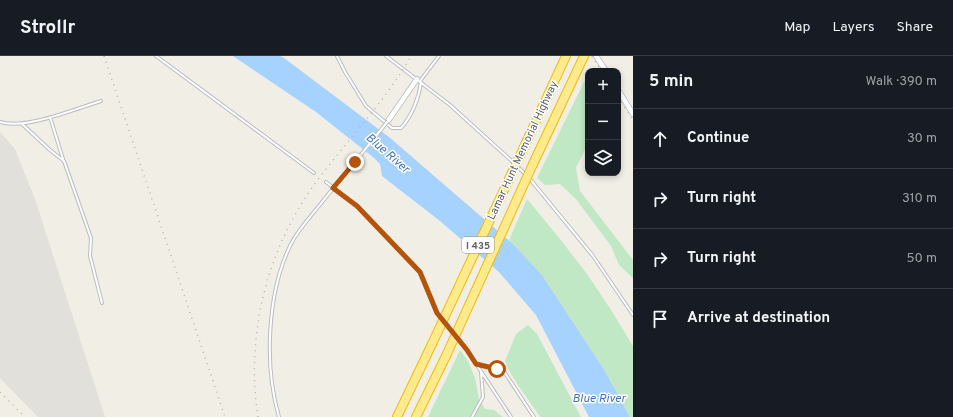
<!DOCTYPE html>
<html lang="en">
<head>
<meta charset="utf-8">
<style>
	:root { --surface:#171b24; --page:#242831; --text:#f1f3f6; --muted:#9ea1a6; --line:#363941 }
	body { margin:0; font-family:Overpass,sans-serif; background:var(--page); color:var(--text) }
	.controls { position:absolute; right:12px; top:12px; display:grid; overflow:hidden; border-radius:8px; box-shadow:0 2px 6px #0003 }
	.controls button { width:36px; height:36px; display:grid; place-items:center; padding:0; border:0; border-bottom:1px solid var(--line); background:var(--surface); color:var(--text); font:20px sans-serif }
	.stop { position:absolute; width:12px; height:12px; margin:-9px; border:3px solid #b45309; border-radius:50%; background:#fff }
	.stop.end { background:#b45309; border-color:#fff; box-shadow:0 1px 4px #0008 }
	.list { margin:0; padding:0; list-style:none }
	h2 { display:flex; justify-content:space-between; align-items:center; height:52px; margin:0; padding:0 16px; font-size:17px }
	h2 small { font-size:13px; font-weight:400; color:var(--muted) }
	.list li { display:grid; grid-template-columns:26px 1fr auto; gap:12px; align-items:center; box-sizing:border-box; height:60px; padding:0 16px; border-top:1px solid var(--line) }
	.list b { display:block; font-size:15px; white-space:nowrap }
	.list em { font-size:13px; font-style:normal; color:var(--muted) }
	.icon { flex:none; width:22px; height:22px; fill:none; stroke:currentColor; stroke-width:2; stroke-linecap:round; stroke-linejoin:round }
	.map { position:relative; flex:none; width:633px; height:361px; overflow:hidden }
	header { display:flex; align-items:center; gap:24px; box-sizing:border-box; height:56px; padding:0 20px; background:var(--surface); border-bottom:1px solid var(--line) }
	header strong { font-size:19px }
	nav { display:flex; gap:22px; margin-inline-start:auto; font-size:14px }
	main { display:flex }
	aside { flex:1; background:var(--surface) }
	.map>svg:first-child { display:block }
	.industrial { fill:#e1e0da }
	.green { fill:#c1e8c4 }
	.water { fill:#a6d2ff }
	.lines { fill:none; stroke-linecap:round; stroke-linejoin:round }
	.service-casing { stroke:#babcc1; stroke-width:4 }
	.minor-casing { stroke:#babcc1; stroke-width:6 }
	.motorway-casing { stroke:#f5ba00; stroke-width:10 }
	.service { stroke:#fff; stroke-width:2 }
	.minor { stroke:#fff; stroke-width:4.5 }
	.motorway { stroke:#ffea8d; stroke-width:8 }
	.rail { stroke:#b6b7b7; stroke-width:1.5; stroke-dasharray:1 5; stroke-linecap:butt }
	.service-bridge-casing { stroke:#babcc1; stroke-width:4; stroke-linecap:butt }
	.motorway-bridge-casing { stroke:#f5ba00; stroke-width:10; stroke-linecap:butt }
	.service-bridge { stroke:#fff; stroke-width:2 }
	.motorway-bridge { stroke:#ffea8d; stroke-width:8 }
	.route { stroke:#b45309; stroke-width:5 }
	.labels { text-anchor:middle; stroke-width:3; stroke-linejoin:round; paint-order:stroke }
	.shield { fill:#fff; stroke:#8e9094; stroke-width:1 }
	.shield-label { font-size:10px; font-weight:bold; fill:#5d6066 }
	.street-label { font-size:11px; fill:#5d6066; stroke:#fff }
	.water-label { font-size:12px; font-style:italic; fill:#4075bf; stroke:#fff }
</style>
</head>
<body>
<header>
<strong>Strollr</strong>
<nav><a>Map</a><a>Layers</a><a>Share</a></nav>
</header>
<main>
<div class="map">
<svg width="633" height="361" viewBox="0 0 633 361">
	<rect width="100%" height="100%" fill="#f0eee5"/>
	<path class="industrial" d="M0,76l15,17 20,50 70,218h-67l-38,-39z"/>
	<path class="green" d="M588,18v69l-12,25 4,23 53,69v18l-14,-13 -8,-19 -35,-47 -16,-15 -15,1 -8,-7z
		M527,143l33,40 27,35 24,36 22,36v71h-3l-25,-46 -63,-96 -33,-35z
		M528,269l9,9 44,83h-41c-11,-18 -28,-37 -35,-56l11,-27z
		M460,294l8,11 7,17 4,21 6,10 9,1 9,7h-75z"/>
	<path class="water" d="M233,0h47l4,2 105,79 125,108 28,30 63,96 25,46h-41l-53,-102 -37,-43 -59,-51 -58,-45 -2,-12 -6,-6 -58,-46z"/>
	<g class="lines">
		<defs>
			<path id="service" d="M156,0l158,117
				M337,0l8,16 21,34 26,22h9c11,-12 18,-30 20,-46
				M386,0l64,49 64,58
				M420,25l19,-25
				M50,61l13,42
				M0,66c25,8 75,-13 101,-21
				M22,68l28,26 14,11 27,77 -1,18 12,47
				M517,110l8,8
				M530,123l63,77 40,59
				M326,126l31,24 63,67 17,40 4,5
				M445,267l8,10
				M458,282l9,12 44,67
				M476,308l21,5 8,4 29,44
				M279,361c-15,-51 -12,-125 12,-173 6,-12 15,-22 23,-32 14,-17 27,-34 41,-50
				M472,361l11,-20 -2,-25"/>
			<path id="minor" d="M596,0l10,15
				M618,34l15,24
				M388,65l29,-42"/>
			<path id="motorway" d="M524,91l42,-91
				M533,108l51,-108
				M397,361l35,-73
				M416,361l30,-61"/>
		</defs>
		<use href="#service" class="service-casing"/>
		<use href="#minor" class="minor-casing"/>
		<use href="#motorway" class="motorway-casing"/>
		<use href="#service" class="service"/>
		<use href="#minor" class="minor"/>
		<use href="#motorway" class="motorway"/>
		<path class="rail" d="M104,0l121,361
			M592,0l9,15
			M618,41l15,23
			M0,336l25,25
			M258,361c-13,-84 10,-173 62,-240 31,-41 66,-77 91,-121"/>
		<defs>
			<path id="service-bridge" d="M355,106l33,-41"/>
			<path id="motorway-bridge" d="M432,288l92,-197
				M446,300l87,-192"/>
		</defs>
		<use href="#service-bridge" class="service-bridge-casing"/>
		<use href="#motorway-bridge" class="motorway-bridge-casing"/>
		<use href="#service-bridge" class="service-bridge"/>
		<use href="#motorway-bridge" class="motorway-bridge"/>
	</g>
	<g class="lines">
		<path class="route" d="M355,106l-22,26 24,18 63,66 17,41 30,37 9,14 21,5"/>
	</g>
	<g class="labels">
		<rect class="shield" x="462" y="181" width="32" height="16" rx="3"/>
		<g class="shield-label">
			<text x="478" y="193">I 435</text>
		</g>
		<g class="street-label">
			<text transform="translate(522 94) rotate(-65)" y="4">Lamar Hunt Memorial Highway</text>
		</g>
		<g class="water-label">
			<text transform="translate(388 97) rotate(41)" y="4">Blue River</text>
			<text x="599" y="346">Blue River</text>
		</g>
	</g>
</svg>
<div class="controls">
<button>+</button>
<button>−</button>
<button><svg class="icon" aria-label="layers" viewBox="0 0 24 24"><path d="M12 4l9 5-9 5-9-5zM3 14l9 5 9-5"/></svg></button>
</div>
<div class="stop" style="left:497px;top:313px"></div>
<div class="stop end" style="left:355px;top:106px"></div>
</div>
<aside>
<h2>5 min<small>Walk · 390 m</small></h2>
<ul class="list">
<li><svg class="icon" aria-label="ahead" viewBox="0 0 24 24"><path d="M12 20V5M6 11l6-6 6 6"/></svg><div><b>Continue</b></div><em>30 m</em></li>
<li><svg class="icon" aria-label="right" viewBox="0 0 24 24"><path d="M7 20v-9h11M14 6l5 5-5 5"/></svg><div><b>Turn right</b></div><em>310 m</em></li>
<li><svg class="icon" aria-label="right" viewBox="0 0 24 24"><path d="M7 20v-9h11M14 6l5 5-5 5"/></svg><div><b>Turn right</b></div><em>50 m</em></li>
<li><svg class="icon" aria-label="arrive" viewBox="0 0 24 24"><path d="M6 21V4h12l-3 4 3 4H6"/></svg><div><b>Arrive at destination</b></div></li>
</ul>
</aside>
</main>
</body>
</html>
